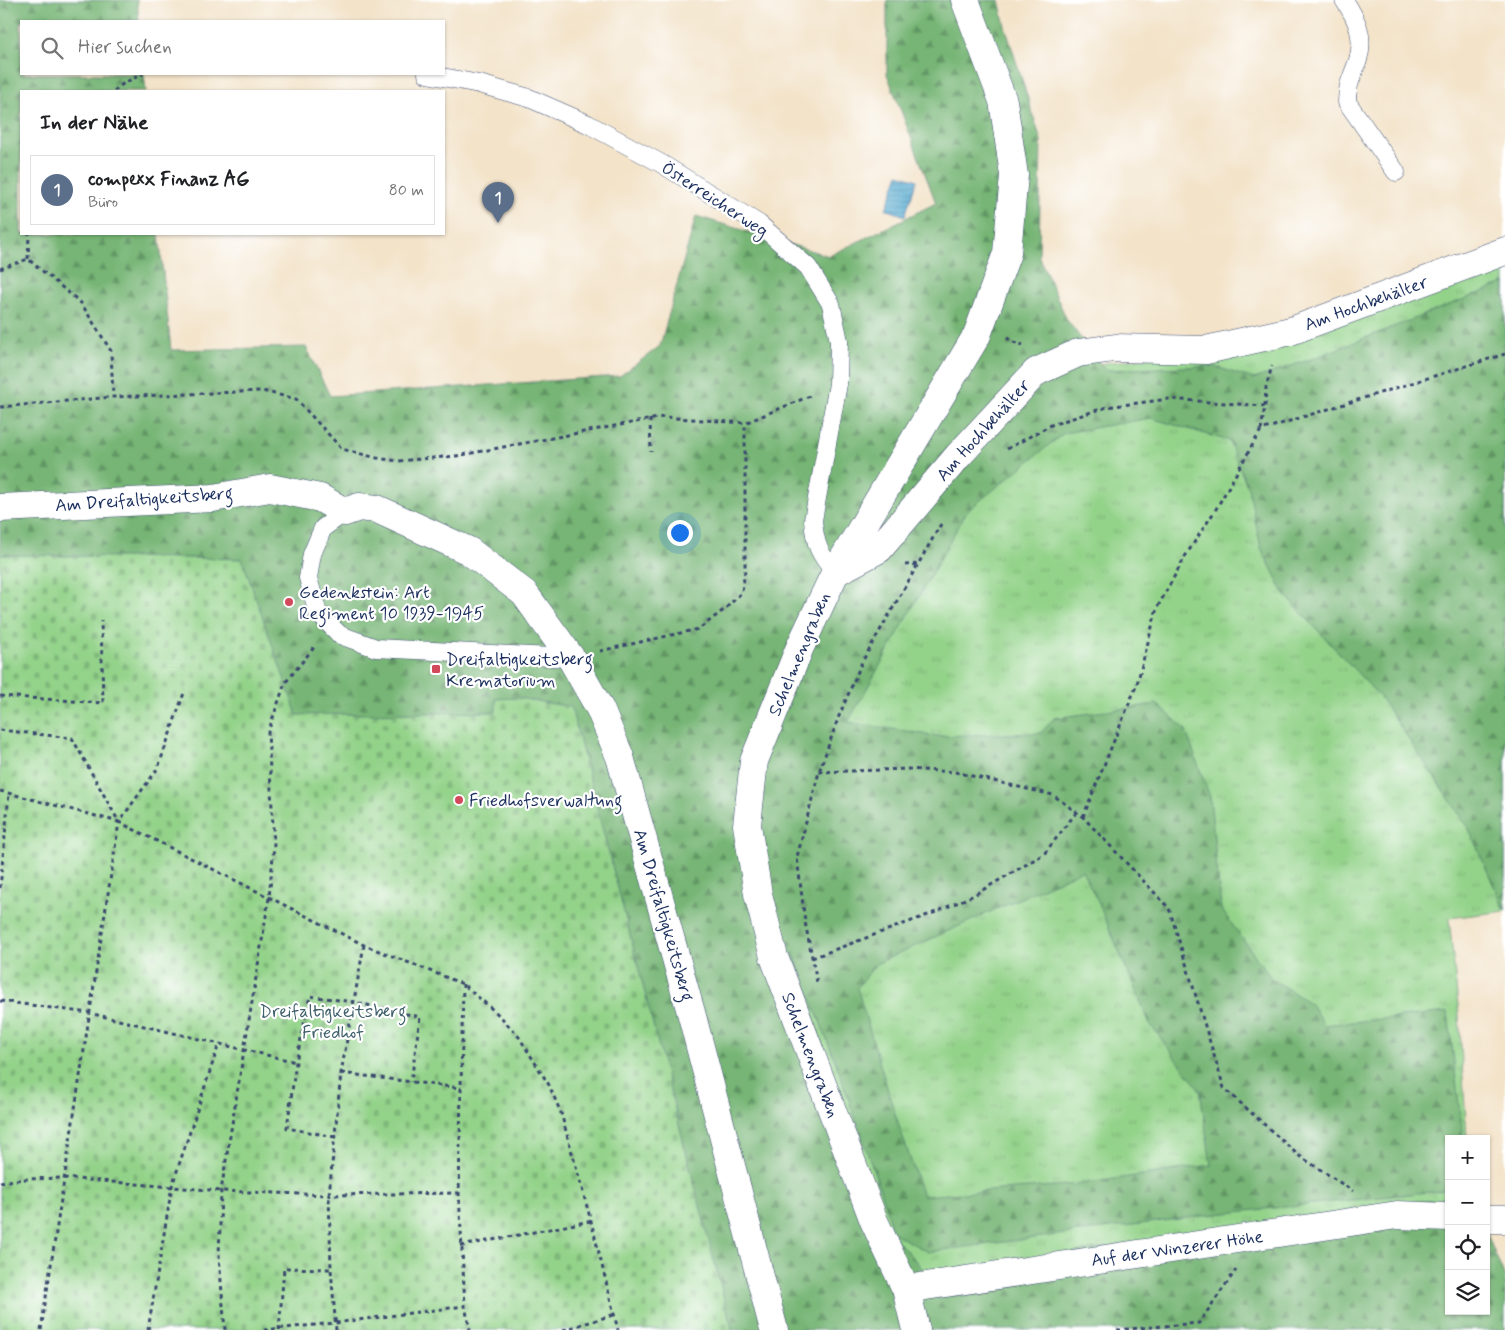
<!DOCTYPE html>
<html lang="de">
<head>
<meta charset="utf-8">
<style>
	:root { --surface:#fff; --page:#f2f2f2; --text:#202124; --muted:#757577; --line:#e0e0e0; --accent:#d1495b }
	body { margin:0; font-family:Mynerve,sans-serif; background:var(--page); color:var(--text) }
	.controls { position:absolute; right:15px; bottom:15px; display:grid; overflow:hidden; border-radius:0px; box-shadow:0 1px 4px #0004 }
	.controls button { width:45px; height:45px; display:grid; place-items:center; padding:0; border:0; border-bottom:1px solid var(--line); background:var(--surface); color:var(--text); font:25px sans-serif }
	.you { position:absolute; left:679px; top:532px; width:18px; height:18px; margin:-12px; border:4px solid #fff; border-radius:50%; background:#1a73e8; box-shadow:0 0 0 8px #1a73e833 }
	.badge { display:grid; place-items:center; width:32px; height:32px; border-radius:50%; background:var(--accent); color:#fff; font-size:16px; font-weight:700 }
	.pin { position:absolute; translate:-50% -41px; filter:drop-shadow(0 1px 2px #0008) }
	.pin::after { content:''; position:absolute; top:26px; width:18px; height:15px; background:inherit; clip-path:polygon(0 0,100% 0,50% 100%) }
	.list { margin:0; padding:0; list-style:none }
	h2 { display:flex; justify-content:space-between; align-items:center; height:65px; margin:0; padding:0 20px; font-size:21px }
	h2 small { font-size:16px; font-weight:400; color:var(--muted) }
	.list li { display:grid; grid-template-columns:32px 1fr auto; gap:15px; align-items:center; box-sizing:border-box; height:70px; margin:0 10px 10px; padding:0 10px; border:1px solid var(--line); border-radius:0px }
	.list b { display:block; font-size:19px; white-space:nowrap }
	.list p { margin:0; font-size:16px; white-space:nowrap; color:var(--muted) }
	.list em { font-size:16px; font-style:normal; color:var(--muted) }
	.icon { flex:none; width:28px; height:28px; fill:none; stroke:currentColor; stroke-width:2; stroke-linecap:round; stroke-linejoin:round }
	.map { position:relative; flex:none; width:1505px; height:1330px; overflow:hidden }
	.search { position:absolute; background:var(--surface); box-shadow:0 1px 4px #0004; left:20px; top:20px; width:425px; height:55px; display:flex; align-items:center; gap:12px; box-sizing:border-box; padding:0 18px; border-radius:0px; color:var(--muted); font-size:19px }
	.panel { position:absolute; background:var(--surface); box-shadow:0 1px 4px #0004; left:20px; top:90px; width:425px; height:145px; border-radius:0px }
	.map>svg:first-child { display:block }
	.grass { fill:url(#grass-tufts); stroke:#578174 }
	.forest { fill:url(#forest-firs); stroke:#48726a; fill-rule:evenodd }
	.cemetery { fill:url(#cemetery-stones); stroke:#578174 }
	.water { fill:url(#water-rules); stroke:#386c97 }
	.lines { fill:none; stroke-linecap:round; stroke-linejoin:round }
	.service-casing { stroke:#3b4a6e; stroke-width:19 }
	.minor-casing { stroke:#3b4a6e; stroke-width:29 }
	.path { stroke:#3b4a6e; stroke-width:3; stroke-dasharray:4 4; stroke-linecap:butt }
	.service { stroke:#fff; stroke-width:18 }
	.minor { stroke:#fff; stroke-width:28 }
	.poi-dot { fill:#d1495b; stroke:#fff; stroke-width:2 }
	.labels { text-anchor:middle; stroke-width:4.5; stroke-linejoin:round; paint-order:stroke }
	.street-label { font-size:18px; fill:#1b2f5e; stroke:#fff }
	.poi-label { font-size:18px; fill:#1b2f5e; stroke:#fff; text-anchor:start }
	.park-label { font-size:18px; fill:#3f606b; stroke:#fff }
</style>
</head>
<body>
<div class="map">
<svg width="1505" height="1330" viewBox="0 0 1505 1330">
	<defs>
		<pattern id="grass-tufts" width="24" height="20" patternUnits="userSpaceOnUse" patternTransform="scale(1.25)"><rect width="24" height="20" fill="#93d389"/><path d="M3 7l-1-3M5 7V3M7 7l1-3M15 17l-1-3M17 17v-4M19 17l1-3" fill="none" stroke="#7eb579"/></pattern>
		<pattern id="forest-firs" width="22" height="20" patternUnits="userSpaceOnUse" patternTransform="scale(1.25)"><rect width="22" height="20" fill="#76b575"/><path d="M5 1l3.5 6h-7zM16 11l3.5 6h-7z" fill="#609463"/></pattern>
		<pattern id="cemetery-stones" width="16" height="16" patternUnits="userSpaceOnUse" patternTransform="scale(1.25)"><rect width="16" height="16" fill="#93d389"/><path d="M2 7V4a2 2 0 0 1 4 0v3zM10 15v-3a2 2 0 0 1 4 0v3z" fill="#7eb579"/></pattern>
		<pattern id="water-rules" width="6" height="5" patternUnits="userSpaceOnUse" patternTransform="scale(1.25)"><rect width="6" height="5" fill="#54aad0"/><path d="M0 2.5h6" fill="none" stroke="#458bac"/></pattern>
	</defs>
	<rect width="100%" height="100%" fill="#fff"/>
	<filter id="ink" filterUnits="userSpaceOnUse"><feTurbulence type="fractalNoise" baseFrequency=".02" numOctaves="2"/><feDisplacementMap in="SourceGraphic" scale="10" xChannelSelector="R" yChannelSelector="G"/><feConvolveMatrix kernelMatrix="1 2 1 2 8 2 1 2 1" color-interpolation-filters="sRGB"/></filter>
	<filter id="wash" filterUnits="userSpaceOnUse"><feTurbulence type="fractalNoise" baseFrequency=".0096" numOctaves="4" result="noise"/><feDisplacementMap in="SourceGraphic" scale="20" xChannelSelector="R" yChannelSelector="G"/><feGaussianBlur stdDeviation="1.12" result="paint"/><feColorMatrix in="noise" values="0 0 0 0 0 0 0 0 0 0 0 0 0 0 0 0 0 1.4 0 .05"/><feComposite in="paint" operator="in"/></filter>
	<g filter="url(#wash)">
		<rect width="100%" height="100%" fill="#f3e3c9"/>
		<path class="grass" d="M1505,251v660l-56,7 10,97 8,124h-18v59l-522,76 -49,-55 -122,-381 280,-466 170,-22z"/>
		<path class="forest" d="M0,0h137l2,21h-118v53h123l2,17h-125v143h138l12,116 135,-3 24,49 290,-20 40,-30 36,-130 133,40 107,-53 -49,-129v-74h112l6,26 36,114 -2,117 28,63 38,50 107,-4 42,13 60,-21 191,-75v628l-37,-84 -88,-130 -95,-102 -24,-47 -12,-57 -20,-50 -78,-23 -87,15 -97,78 -119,211 88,14 105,-3 13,-15 103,-14 28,25 25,68 11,112 50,69 40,26 13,21 124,-13 15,127h-14v51l-232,24 -289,38 -35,-19 -17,-56 -39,-111 -44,-114 85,267 49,55 522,-76v113h37v-79l19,46v52h-773l-161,-623 -53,-9 -22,1v13l-199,3 -55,-156 -242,-4zM1082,870l16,32 52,122 50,66 11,75 -131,19 -157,12 -27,-79 -39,-129 19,-24z"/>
		<path class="cemetery" d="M0,555l242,4 55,156 199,-3v-13l22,-1 53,9 161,623h-732z"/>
		<path class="water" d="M899,174l18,6 -12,36 -19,-7z"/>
	</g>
	<g filter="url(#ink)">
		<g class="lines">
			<defs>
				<path id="service" d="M1344,0c13,19 21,37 14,60 -5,16 -11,23 -11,42l49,70
					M427,74l52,10 50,14 59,26 74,40 97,60 49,43 23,37 8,37 -1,43 -25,136c2,25 6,33 22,53
					M345,512l-22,16 -11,26 -4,24 10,35 22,22 36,13 195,10"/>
				<path id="minor" d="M0,508l213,-10 57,-10 50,10 25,14 14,-5 18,2 92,42 55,42 47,65 29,51 20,48 72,259 82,314
					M836,572l43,-23 79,-93 78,-84 42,-19 37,-5 91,2 85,-19 214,-80
					M1486,1219h19
					M906,1289l491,-74 52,2
					M916,1330l-10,-41 -32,-68 -100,-264 -16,-63 -11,-69 7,-64 46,-114 35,-74 142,-238 30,-82 7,-78 -11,-74 -38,-101"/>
			</defs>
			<use href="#service" class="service-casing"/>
			<use href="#minor" class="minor-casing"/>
			<path class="path" d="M114,91l10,-8 19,-9
				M28,259l1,-25
				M0,269l28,-10 53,44 30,48 2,46
				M1007,337l3,4 13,4
				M1265,406l1,-19 6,-21
				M0,407l113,-10 149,-6 34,8 46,50 35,9 21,3 58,-5 207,-39 82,6 65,-27
				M650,419l1,33
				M1007,449l44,-24 56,-18 62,-8 96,7 -4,24 244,-76
				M905,565l13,-1
				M600,651l99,-22 26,-20 17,-17 3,-22v-147
				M0,696l103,7 -2,-82
				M0,730l72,8 47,84 245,123 99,39 37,32 19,21 30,48 12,28 30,108 27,109
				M819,772l90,-3 46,3 98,23 30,22 86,91 55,180 74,67 55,36
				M0,791l119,31 39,-54 27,-78
				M1083,817l54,-133 20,-76 29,-53 30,-46 45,-79
				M0,888l9,-94
				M812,958l124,-46 38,-17 70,-41 32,-41
				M817,982l-12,-60 -8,-65 22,-85 20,-56 23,-54 79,-138
				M463,984l-4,209 6,113 5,24
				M0,1001l89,12 207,49
				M341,1073l120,15
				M335,1137l-48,-9 9,-66 14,-66 44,6 66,15 -9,65
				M0,1182l25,-3 39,-1 157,13 108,4 130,-2
				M461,1246l130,-25
				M41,1330l78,-508
				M148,1330l24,-144 47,-142
				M225,1330l-6,-73 2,-66 48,-293 5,-52 -6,-114 17,-49 31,-38
				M264,1330l71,-7 130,-17
				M279,1330l5,-62 47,1
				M336,1330l-5,-61 -2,-74 12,-122 23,-128
				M563,1330l50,-15
				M1117,1330l82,-7 37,-53"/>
			<use href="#service" class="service"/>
			<use href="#minor" class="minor"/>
		</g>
	</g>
	<g class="poi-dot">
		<circle cx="289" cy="602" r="5"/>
		<rect x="431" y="664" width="10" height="10" rx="2.5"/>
		<circle cx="459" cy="800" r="5"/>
	</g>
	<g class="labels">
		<g class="street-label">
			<text transform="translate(715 199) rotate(33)" y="6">Österreicherweg</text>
			<text transform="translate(1366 303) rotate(-20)" y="6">Am Hochbehälter</text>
			<text transform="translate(983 430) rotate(-48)" y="6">Am Hochbehälter</text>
			<text transform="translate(144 499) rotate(-4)" y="6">Am Dreifaltigkeitsberg</text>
			<text transform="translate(799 654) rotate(-67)" y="6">Schelmengraben</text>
			<text transform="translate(664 915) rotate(74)" y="6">Am Dreifaltigkeitsberg</text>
			<text transform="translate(811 1055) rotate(69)" y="6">Schelmengraben</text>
			<text transform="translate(1177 1248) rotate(-8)" y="6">Auf der Winzerer Höhe</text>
		</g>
		<g class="poi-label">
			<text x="299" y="598">Gedenkstein: Art<tspan x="299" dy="21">Regiment 10 1939-1945</tspan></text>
			<text x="446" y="665">Dreifaltigkeitsberg<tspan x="446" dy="21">Krematorium</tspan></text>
			<text x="469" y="806">Friedhofsverwaltung</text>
		</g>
		<g class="park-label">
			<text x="333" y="1017">Dreifaltigkeitsberg<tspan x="333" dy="21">Friedhof</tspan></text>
		</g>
	</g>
</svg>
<div class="controls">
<button>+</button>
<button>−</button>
<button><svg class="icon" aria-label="locate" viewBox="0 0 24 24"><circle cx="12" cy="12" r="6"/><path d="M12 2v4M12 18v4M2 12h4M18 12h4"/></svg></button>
<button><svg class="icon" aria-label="layers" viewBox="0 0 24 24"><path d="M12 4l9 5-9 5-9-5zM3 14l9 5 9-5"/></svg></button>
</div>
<div class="you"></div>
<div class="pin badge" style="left:498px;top:223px;background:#5c6f8a">1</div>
<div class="search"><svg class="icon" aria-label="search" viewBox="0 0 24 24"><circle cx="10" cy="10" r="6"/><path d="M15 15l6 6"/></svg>Hier suchen</div>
<section class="panel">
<h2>In der Nähe<small></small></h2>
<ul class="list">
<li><span class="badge" style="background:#5c6f8a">1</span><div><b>compexx Finanz AG</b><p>Büro</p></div><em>80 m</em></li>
</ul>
</section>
</div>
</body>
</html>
